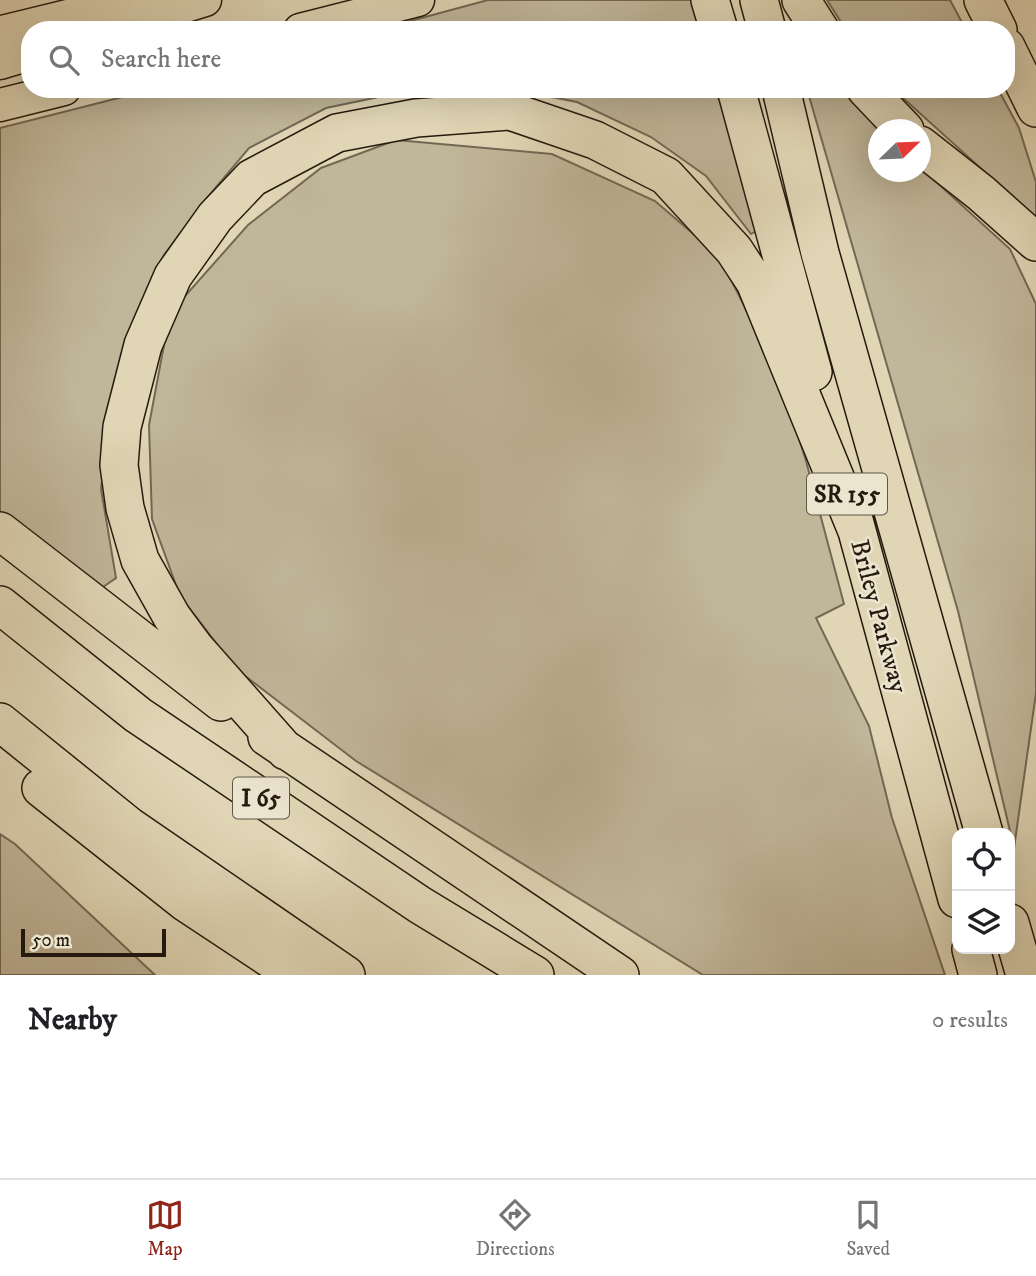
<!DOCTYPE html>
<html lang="en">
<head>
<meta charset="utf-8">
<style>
	:root { --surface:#fff; --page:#f2f2f2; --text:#202124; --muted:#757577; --line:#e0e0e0; --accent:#8f2418 }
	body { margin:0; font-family:"IM FELL DW Pica",serif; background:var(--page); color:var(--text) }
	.controls { position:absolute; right:21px; bottom:21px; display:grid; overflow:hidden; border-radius:14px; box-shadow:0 7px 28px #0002 }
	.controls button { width:63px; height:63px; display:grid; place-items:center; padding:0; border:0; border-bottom:2px solid var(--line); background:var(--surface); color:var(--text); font:35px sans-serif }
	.compass { position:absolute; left:868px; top:119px; width:63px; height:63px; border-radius:50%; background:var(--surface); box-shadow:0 7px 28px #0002; rotate:67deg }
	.scale { position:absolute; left:21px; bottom:18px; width:145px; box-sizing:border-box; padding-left:7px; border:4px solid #261a0e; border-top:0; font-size:19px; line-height:24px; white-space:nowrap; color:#261a0e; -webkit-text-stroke:5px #ebe4cf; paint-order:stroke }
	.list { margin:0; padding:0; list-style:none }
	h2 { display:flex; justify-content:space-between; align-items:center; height:91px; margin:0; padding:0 28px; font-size:30px }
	h2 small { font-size:23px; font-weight:400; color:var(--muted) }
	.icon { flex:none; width:38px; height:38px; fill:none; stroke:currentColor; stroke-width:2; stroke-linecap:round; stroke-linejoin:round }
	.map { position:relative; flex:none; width:1036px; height:975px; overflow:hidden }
	.search { position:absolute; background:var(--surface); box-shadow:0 7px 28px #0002; left:21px; right:21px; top:21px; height:77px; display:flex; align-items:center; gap:18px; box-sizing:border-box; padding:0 24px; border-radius:28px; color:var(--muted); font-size:26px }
	.sheet { height:203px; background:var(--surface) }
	nav { display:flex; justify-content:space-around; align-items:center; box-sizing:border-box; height:98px; border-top:2px solid var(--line); background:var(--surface); font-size:19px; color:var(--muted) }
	nav a { display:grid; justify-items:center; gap:4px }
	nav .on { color:var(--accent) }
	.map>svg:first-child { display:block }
	.green { fill:#c0b699; stroke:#736854; stroke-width:2 }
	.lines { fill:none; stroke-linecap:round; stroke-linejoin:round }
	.primary-casing { stroke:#261a0e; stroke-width:35 }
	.motorway-casing { stroke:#261a0e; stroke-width:40 }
	.primary { stroke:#e0d6b5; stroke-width:32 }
	.motorway { stroke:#e0d6b5; stroke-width:37 }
	.labels { text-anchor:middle; stroke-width:5; stroke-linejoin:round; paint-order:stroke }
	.shield { fill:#ebe4cf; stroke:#615748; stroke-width:2 }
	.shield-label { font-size:24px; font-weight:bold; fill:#261a0e }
	.street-label { font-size:26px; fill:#261a0e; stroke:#ebe4cf }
</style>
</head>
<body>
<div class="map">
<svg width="1036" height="975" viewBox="0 0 1036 975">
	<rect width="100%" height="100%" fill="#e0d6b5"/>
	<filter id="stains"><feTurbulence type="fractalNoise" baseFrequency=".00286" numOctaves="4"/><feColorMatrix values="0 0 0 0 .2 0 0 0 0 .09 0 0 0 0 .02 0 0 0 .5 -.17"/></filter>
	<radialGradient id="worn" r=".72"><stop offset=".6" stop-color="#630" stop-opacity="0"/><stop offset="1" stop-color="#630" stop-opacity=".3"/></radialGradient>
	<path class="green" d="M488,0h204l9,30h-324z
		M827,0h123l16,30h-120z
		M154,89h263l-91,19 -77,40 -43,51 -42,56 -35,76 -15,61 -13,97 15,89 -16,11 -100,-76v-385z
		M511,89h207l40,141 -7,4 -45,-58 -55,-39 -74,-35z
		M807,89h37l6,10 31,30 -3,1v42h42l1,-4 89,81 26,55v389l-22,155 -56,-237z
		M893,89h105l21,39 17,54v36z
		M396,140l156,14 103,47 64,55 60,119 27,86 38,143 -28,14 53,108 23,92 53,157h-242l-347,-214 -120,-92 -56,-73 -28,-77 -3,-94 21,-112 78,-88 73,-57z
		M0,834l15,10 140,131h-155z"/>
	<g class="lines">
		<defs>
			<path id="primary" d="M108,30l97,-30
				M300,30l118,-30
				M0,63l30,-9
				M0,105l64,-16"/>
			<path id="motorway" d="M710,0l9,30
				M759,0l8,30
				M801,0l19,30
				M983,0l15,30
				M0,35l144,-35
				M1006,47l30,61
				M736,89l77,283
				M781,89l39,164 164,580
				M866,89l39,41
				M920,145l61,48 55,49
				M851,509l106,390
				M0,531l221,171
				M0,605l138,110 282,190 115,70
				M0,722l129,104 217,149
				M267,737l353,238
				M286,751l-91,-103 -23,-31 -32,-57 -15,-52 -6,-43 3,-38 21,-82 30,-69 42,-59 37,-39 85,-45 79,-15 94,-7 85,29 71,36 68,74 21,32 102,249
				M41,788l144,114 110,73
				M1010,923l15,52
				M971,949l7,26"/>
		</defs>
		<use href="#primary" class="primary-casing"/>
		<use href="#motorway" class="motorway-casing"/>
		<use href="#primary" class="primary"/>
		<use href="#motorway" class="motorway"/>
	</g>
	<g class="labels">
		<g class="shield">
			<rect x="807" y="473.5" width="80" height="41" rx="5"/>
			<rect x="233" y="777.5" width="56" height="41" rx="5"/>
		</g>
		<g class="shield-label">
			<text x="847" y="502">SR 155</text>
			<text x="261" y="806">I 65</text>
		</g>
		<g class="street-label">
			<text transform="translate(880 616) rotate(75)" y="9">Briley Parkway</text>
		</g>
	</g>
	<rect width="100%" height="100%" filter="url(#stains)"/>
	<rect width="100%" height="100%" fill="url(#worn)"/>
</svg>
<div class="controls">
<button><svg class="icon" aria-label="locate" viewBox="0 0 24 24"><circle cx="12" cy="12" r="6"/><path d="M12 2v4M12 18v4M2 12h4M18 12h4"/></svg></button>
<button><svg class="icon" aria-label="layers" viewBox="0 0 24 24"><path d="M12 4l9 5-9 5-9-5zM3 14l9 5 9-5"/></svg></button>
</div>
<svg class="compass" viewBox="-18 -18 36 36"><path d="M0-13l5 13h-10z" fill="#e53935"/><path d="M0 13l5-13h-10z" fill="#757577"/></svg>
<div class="scale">50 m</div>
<div class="search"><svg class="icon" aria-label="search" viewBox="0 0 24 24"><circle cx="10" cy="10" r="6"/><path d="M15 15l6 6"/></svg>Search here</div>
</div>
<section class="sheet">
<h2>Nearby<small>0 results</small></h2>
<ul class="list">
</ul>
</section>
<nav>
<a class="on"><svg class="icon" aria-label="map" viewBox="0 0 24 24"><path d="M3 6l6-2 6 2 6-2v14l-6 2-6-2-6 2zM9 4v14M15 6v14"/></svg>Map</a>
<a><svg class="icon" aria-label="directions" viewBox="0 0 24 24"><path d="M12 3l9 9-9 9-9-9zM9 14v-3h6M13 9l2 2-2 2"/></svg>Directions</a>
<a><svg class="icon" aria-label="saved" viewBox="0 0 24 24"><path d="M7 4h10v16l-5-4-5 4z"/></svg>Saved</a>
</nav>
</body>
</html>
